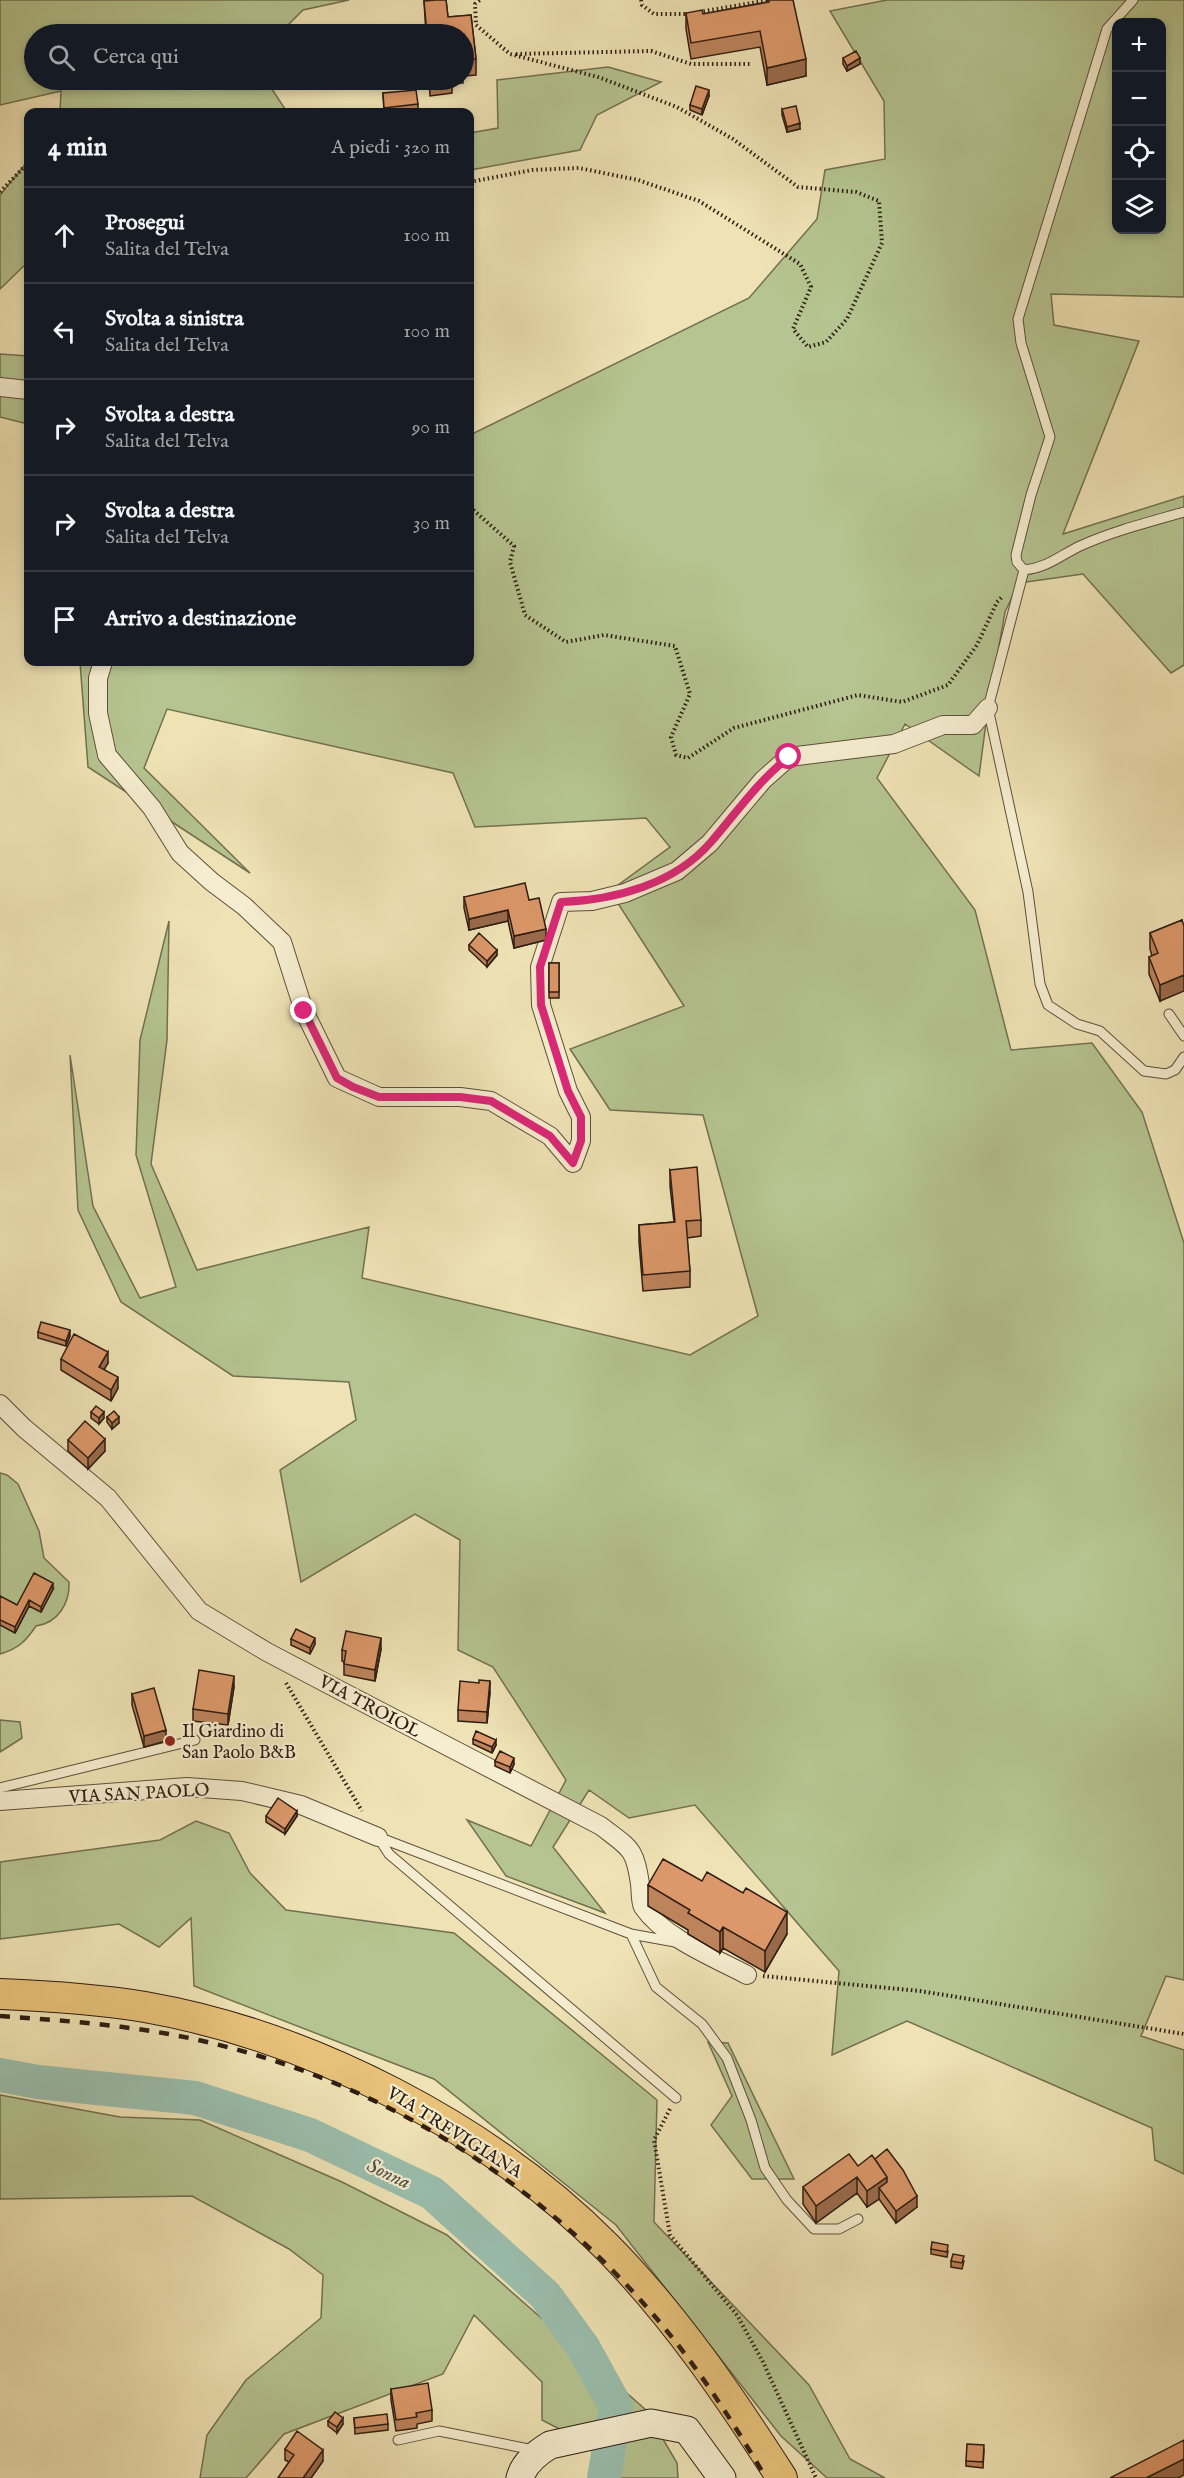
<!DOCTYPE html>
<html lang="it">
<head>
<meta charset="utf-8">
<style>
	:root { --surface:#171b24; --page:#20242c; --text:#f1f3f6; --muted:#9ea1a6; --line:#363941 }
	body { margin:0; font-family:"IM FELL English",serif; background:var(--page); color:var(--text) }
	.controls { position:absolute; right:18px; top:18px; display:grid; overflow:hidden; border-radius:12px; box-shadow:0 3px 9px #0003 }
	.controls button { width:54px; height:54px; display:grid; place-items:center; padding:0; border:0; border-bottom:2px solid var(--line); background:var(--surface); color:var(--text); font:30px sans-serif }
	.stop { position:absolute; width:18px; height:18px; margin:-14px; border:4px solid #db2777; border-radius:50%; background:#fff }
	.stop.end { background:#db2777; border-color:#fff; box-shadow:0 2px 6px #0008 }
	.list { margin:0; padding:0; list-style:none }
	h2 { display:flex; justify-content:space-between; align-items:center; height:78px; margin:0; padding:0 24px; font-size:26px }
	h2 small { font-size:20px; font-weight:400; color:var(--muted) }
	.list li { display:grid; grid-template-columns:39px 1fr auto; gap:18px; align-items:center; box-sizing:border-box; height:96px; padding:0 24px; border-top:2px solid var(--line) }
	.list b { display:block; font-size:22px; white-space:nowrap }
	.list p { margin:0; font-size:20px; white-space:nowrap; color:var(--muted) }
	.list em { font-size:20px; font-style:normal; color:var(--muted) }
	.icon { flex:none; width:33px; height:33px; fill:none; stroke:currentColor; stroke-width:2; stroke-linecap:round; stroke-linejoin:round }
	.map { position:relative; flex:none; width:1184px; height:2478px; overflow:hidden }
	.search { position:absolute; background:var(--surface); box-shadow:0 3px 9px #0003; left:24px; top:24px; width:450px; height:66px; display:flex; align-items:center; gap:15px; box-sizing:border-box; padding:0 21px; border-radius:33px; color:var(--muted); font-size:22px }
	.panel { position:absolute; background:var(--surface); box-shadow:0 3px 9px #0003; left:24px; top:108px; width:450px; height:558px; border-radius:12px }
	.map>svg:first-child { display:block }
	.green { fill:#b5c490; stroke:#727051; stroke-width:1.5; fill-rule:evenodd }
	.lines { fill:none; stroke-linecap:round; stroke-linejoin:round }
	.river { stroke:#9abead; stroke-width:34 }
	.lane-casing { stroke:#5e4e3b; stroke-width:11 }
	.street-casing { stroke:#5e4e3b; stroke-width:20 }
	.secondary-casing { stroke:#2e1c12; stroke-width:29 }
	.primary-casing { stroke:#2e1c12; stroke-width:32 }
	.path { stroke:#2e1c12; stroke-width:4; stroke-dasharray:1.5 3; stroke-linecap:butt }
	.lane { stroke:#f5edcf; stroke-width:9 }
	.street { stroke:#f5edcf; stroke-width:18 }
	.secondary { stroke:#f5edcf; stroke-width:27 }
	.primary { stroke:#e8c27a; stroke-width:30 }
	.rail { stroke:#2e1c12; stroke-width:4.5; stroke-dasharray:10 10; stroke-linecap:butt }
	.wall { fill:#bd835b; stroke:#2e1c12; stroke-width:1.5 }
	.shaded-wall { fill:#9a6a4a; stroke:#2e1c12; stroke-width:1.5 }
	.building { fill:#dc986a; stroke:#2e1c12; stroke-width:1.5 }
	.route { stroke:#db2777; stroke-width:8 }
	.poi-dot { fill:#8f2418; stroke:#f5edcf; stroke-width:2 }
	.labels { text-anchor:middle; stroke-width:4.5; stroke-linejoin:round; paint-order:stroke }
	.street-label { font-size:18px; fill:#2e1c12; stroke:#f5edcf }
	.poi-label { font-size:18px; fill:#2e1c12; stroke:#f5edcf; text-anchor:start }
	.water-label { font-size:20px; font-style:italic; fill:#4e4d40; stroke:#f5edcf }
</style>
</head>
<body>
<div class="map">
<svg width="1184" height="2478" viewBox="0 0 1184 2478">
	<rect width="100%" height="100%" fill="#efe3b5"/>
	<filter id="stains"><feTurbulence type="fractalNoise" baseFrequency=".00333" numOctaves="4"/><feColorMatrix values="0 0 0 0 .2 0 0 0 0 .09 0 0 0 0 .02 0 0 0 .5 -.17"/></filter>
	<radialGradient id="worn" r=".72"><stop offset=".6" stop-color="#630" stop-opacity="0"/><stop offset="1" stop-color="#630" stop-opacity=".3"/></radialGradient>
	<path class="green" d="M0,0h349l-46,10 -24,24h-245v46h232l21,32h-227l1,-21 -61,14z
		M887,0h297v297l-133,-3 3,31 85,16 -76,193 121,-38v169l-13,8 -88,-99 -64,9 -14,29 -17,96 -9,68 -74,-52 -28,54 98,132 36,140 81,-7 50,69 42,131v737l-18,-4 -25,60 43,14v124l-29,-14 -3,-32 -245,-107 -75,34 7,-84 -144,-166 -66,13 -40,-28 -36,57 52,66 -99,-37 -39,-56 64,26 35,-66 -73,-113 -35,-17 2,-110 -45,-26 -114,68 -21,-112 76,-50 -7,-38 -116,-6 -112,-74 -43,-92 -8,-155 23,151 47,92 36,-11 -40,-132 4,-115 29,-119 -2,119 -16,124 46,106 172,-43 -7,51 328,77 68,-39 -55,-201 -93,-5 -40,-61 114,-43 -74,-115 60,-44 -24,-29 -171,9 -22,-54 -286,-64 -23,59 106,105 -162,-106 -8,-105h390v-227l279,-137 68,-79 8,-49 60,-11 -1,-58 -54,-90zM1116,22h46v208h-46z
		M608,67l53,15 -64,33 -17,35 -110,20v-37l28,-5 -1,-48z
		M28,161v101l-28,27v-94z
		M0,354l28,2v68l-28,-7z
		M0,1473l7,2 11,9 21,47 5,27 25,24c1,21 -11,41 -33,44 -10,15 -18,23 -36,28v-29l15,8 14,-27 12,6 12,-23 -36,22 -17,-9z
		M0,1720l20,2 2,16 -22,14z
		M196,1821l33,12 21,40 36,37 168,23 203,167 -3,122 155,163 41,74 35,19h-58l-46,-42 -165,-211 -182,-146 -240,-93 -3,-68 -32,29 -40,-23 -119,15v-77l160,-22z
		M708,2042l20,1 66,136h-42l-41,-54 21,-29z
		M0,2095l120,22 80,3 142,62 105,53 199,175 31,53 1,15h-59l2,-17 -79,-41v-38l-68,-67 -31,59 -159,60 -38,44h-46l7,-43 39,-55 75,-62 2,-43 -34,-26 -97,-53 -192,3z"/>
	<g class="lines">
		<path class="river" d="M0,2075l38,7 157,16 115,37 122,58 113,102 38,52 33,60 -12,71"/>
		<defs>
			<path id="lane" d="M1133,0l-26,29 -89,290 3,24 29,94 -19,58 -15,60 1,7 7,8c23,-2 37,-15 56,-24 33,-15 69,-24 104,-34
				M1024,570l-36,138 40,184 12,92 8,21 29,19 23,7 44,40 22,3 9,-4 9,-13
				M1169,1014l15,22
				M0,1788l195,-48
				M378,1837l11,17 287,244
				M378,1837l253,97 44,8
				M631,1934l25,53 46,37 25,34 24,62 14,48 22,32 27,29h25l19,-10
				M398,2440l41,-9 95,19"/>
			<path id="street" d="M0,387l28,3
				M103,662l-5,16v35l9,42 45,53 28,45 32,29 32,24 38,36 22,69 33,67 42,19h81l31,4 59,35 23,27 8,-22v-24l-13,-26 -27,-86 -1,-38 21,-65 31,-1 33,-8 52,-22 33,-28 53,-63 26,-23 105,-13 49,-19h30l15,-17
				M0,1404l24,24 84,70 91,113 68,41 78,41 256,133c28,22 34,21 39,58 1,7 0,17 3,23 21,31 72,51 104,68
				M0,1801l187,-14 55,4 59,14 77,32"/>
			<path id="secondary" d="M520,2478c4,-15 17,-25 30,-33l101,-22 36,7 35,48"/>
			<path id="primary" d="M0,1994c48,2 97,5 145,13 165,29 343,120 462,240 68,69 123,150 175,231"/>
		</defs>
		<use href="#lane" class="lane-casing"/>
		<use href="#street" class="street-casing"/>
		<use href="#secondary" class="secondary-casing"/>
		<use href="#primary" class="primary-casing"/>
		<path class="path" d="M641,0l1,5 12,9h35
			M699,12l70,-12
			M516,54l135,-3 40,13h60
			M470,182l62,-12 47,-2 59,12 61,21 101,63 11,23 -18,42 15,18 18,-5 21,-23 35,-76 -3,-42 -23,-9 -58,-5 -65,-48 -56,-32 -79,-30 -88,-23 -34,-29 -1,-21 5,-4
			M0,192l28,-29
			M470,507l44,39 -4,16 15,53 41,27 38,-7 71,11 15,48 -19,43 5,18 12,3 46,-30 124,-33 44,7 46,-17 29,-40 20,-43 6,-6
			M286,1683l76,128
			M763,1976l157,15 264,43
			M670,2109l-16,31 16,95 67,80 26,47 53,116"/>
		<use href="#lane" class="lane"/>
		<use href="#street" class="street"/>
		<use href="#secondary" class="secondary"/>
		<use href="#primary" class="primary"/>
		<path class="rail" d="M0,2016c70,5 142,10 211,27 162,38 312,129 424,251 51,55 93,119 131,184"/>
	</g>
	<path class="wall" d="M436,0h10l2,17 23,-2 5,44v16l-12,1v-42h-38l-2,-33z
		M767,0h26l13,76 -39,9 -7,-38 -69,12 -5,-30v-16l17,1 64,-12z
		M843,58l17,6 -13,7 -4,-7z
		M429,80h34v3h-11v10l-22,3z
		M383,93l35,11v5l-34,3z
		M709,96l-7,19 -12,-5v-5z
		M782,109l18,20 -13,3 -5,-17z
		M464,897l65,3 17,40 -32,8 -6,-27 -39,9 -5,-22z
		M1182,920l-22,81 -11,-27v-17l3,-1 -2,-7v-16z
		M469,945l28,10 -10,12 -18,-17z
		M549,963h10v35h-10z
		M670,1170l31,50v16l-14,2 3,33v16l-47,4 -4,-49v-17l35,-3 -4,-36z
		M38,1332l32,4 -4,10 -28,-8z
		M61,1359l47,4 -4,6 14,19 -7,13 -50,-31z
		M91,1412l13,6 -5,6 -8,-6z
		M107,1417l12,6 -7,6 -5,-7z
		M68,1440l37,11 -17,18 -20,-18z
		M53,1589l-12,23 -12,-6 -14,27 -15,-8v-29l17,9z
		M291,1639l24,5 -5,10 -19,-9z
		M381,1649l-6,32 -31,-6v-13l-2,-1v-11z
		M479,1683l11,9 -3,31 -29,-2v-11z
		M234,1687l-6,38 -35,-4v-12z
		M132,1694l34,47 -22,6 -12,-42z
		M473,1739l23,6 -4,8 -19,-9z
		M495,1761l19,3 -4,9 -15,-7z
		M266,1816h31l-12,18 -19,-12z
		M648,1885l139,49 -22,38 -42,-24 -3,5 -32,-19v-4l-40,-24z
		M858,2166l59,41 -21,16 -17,-24 -12,8 -10,-14 -41,30 -13,-19v-17z
		M931,2249l17,2 -1,6 -16,-3z
		M951,2261h13l-2,8 -11,-2z
		M391,2389l41,21v11l-15,3v4l-21,3 -5,-31z
		M354,2418l34,6v6l-33,4z
		M328,2421l15,3 -6,9 -9,-7z
		M285,2449l38,12 -12,17h-33l11,-16 -4,-2z
		M984,2450l-1,18 -17,-2v-5z"/>
	<path class="shaded-wall" d="M860,58v6l-13,7v-5z
		M806,59v17l-39,9v-17z
		M709,90v6l-7,19v-6z
		M800,123v6l-13,3v-5z
		M508,910v11l-39,9v-11z
		M546,929v11l-32,8v-12z
		M497,950v5l-10,12v-6z
		M1184,975v16l-24,10v-16z
		M70,1330v6l-4,10v-5z
		M108,1352v11l-9,15v-11z
		M118,1377v11l-7,13v-11z
		M104,1412v6l-5,6v-6z
		M119,1417v6l-7,6v-6z
		M105,1439v12l-17,18v-11z
		M53,1583v6l-12,23v-5z
		M29,1600v6l-14,27v-6z
		M315,1638v6l-5,10v-6z
		M381,1638v11l-6,32v-11z
		M234,1676v11l-6,38v-11z
		M490,1681v11l-3,31v-11z
		M166,1730v11l-22,6v-11z
		M496,1740v5l-4,8v-6z
		M514,1758v6l-4,9v-6z
		M297,1811v5l-12,18v-5z
		M787,1912v22l-22,38v-21z
		M723,1927v21l-3,5v-21z
		M857,2177v16l-41,30v-17z
		M887,2177v16l-8,-5v11l-12,8v-16z
		M917,2196v11l-21,16v-12z
		M343,2418v6l-6,9v-6z
		M323,2450v11l-12,17h-8z
		M1184,2459v16l-6,3h-32z"/>
	<path class="building" d="M436,0h10l2,17 23,-2 5,44 -12,1v-26h-37l-3,-33z
		M769,0h24l13,59 -39,9 -7,-37 -69,12 -5,-30 16,-3 1,4 66,-12z
		M856,51l4,7 -13,8 -4,-8z
		M696,86l13,4 -7,19 -12,-4z
		M416,90l2,14 -34,4 -1,-15z
		M796,106l4,17 -13,4 -5,-18z
		M525,883l4,17 10,-2 7,31 -32,7 -6,-26 -39,9 -5,-22z
		M1182,920l2,6v49l-24,10 -11,-28 9,-4 -8,-20z
		M479,933l18,17 -10,11 -18,-16z
		M549,963h10v29h-10z
		M697,1167l4,53 -15,1 4,50 -47,4 -4,-50 36,-3 -5,-52z
		M41,1322l29,8 -4,11 -28,-9z
		M74,1334l34,18 -9,15 19,10 -7,13 -50,-31z
		M96,1406l8,6 -5,6 -8,-6z
		M114,1411l5,6 -7,6 -5,-6z
		M85,1421l20,18 -17,19 -20,-18z
		M34,1573l19,10 -12,24 -12,-7 -14,27 -15,-7v-24l17,9z
		M296,1629l19,9 -5,10 -19,-9z
		M346,1631l35,7 -6,32 -31,-6 2,-13 -4,-1z
		M199,1670l35,6 -6,38 -35,-5z
		M479,1680l11,1 -3,31 -29,-2 2,-29 19,2z
		M154,1688l12,42 -22,6 -12,-42z
		M476,1731l20,9 -4,7 -19,-8z
		M500,1751l14,7 -4,9 -15,-6z
		M278,1798l19,13 -12,18 -19,-13z
		M663,1859l39,22 5,-9 36,21 3,-5 41,24 -22,39 -42,-24 -3,5 -32,-19 2,-3 -42,-25z
		M887,2149l16,21 14,26 -21,15 -17,-23 8,-6v-5l-12,-18z
		M849,2154l9,12 14,-11 15,22 -20,14 -10,-14 -41,29 -13,-19z
		M932,2242l16,3 -1,7 -16,-3z
		M953,2254l11,2 -2,7 -11,-2z
		M428,2383l4,27 -16,3 1,4 -21,3 -5,-31z
		M335,2412l8,6 -6,9 -9,-6z
		M387,2414l1,10 -33,4 -1,-10z
		M297,2431l26,19 -20,28h-25l16,-23 -9,-6z
		M1184,2440v19l-38,19h-36z
		M967,2444l17,1 -1,17 -17,-1z"/>
	<g class="lines">
		<path class="route" d="M304,1011l33,67 16,9 26,10h81l31,4 59,35 23,27 8,-22v-24l-13,-26 -27,-86 -1,-38 21,-65c54,-2 114,-18 150,-60 26,-30 47,-61 78,-85"/>
	</g>
	<circle class="poi-dot" cx="170" cy="1741" r="6"/>
	<g class="labels">
		<g class="street-label">
			<text transform="translate(370 1706) rotate(28)" y="6">VIA TROIOL</text>
			<text transform="translate(139 1793) rotate(-3)" y="6">VIA SAN PAOLO</text>
			<text transform="translate(455 2132) rotate(32)" y="6">VIA TREVIGIANA</text>
		</g>
		<g class="poi-label">
			<text x="182" y="1737">Il Giardino di<tspan x="182" dy="21">San Paolo B&amp;B</tspan></text>
		</g>
		<g class="water-label">
			<text transform="translate(389 2173) rotate(25)" y="7">Sonna</text>
		</g>
	</g>
	<rect width="100%" height="100%" filter="url(#stains)"/>
	<rect width="100%" height="100%" fill="url(#worn)"/>
</svg>
<div class="controls">
<button>+</button>
<button>−</button>
<button><svg class="icon" aria-label="locate" viewBox="0 0 24 24"><circle cx="12" cy="12" r="6"/><path d="M12 2v4M12 18v4M2 12h4M18 12h4"/></svg></button>
<button><svg class="icon" aria-label="layers" viewBox="0 0 24 24"><path d="M12 4l9 5-9 5-9-5zM3 14l9 5 9-5"/></svg></button>
</div>
<div class="stop" style="left:789px;top:757px"></div>
<div class="stop end" style="left:304px;top:1011px"></div>
<div class="search"><svg class="icon" aria-label="search" viewBox="0 0 24 24"><circle cx="10" cy="10" r="6"/><path d="M15 15l6 6"/></svg>Cerca qui</div>
<section class="panel">
<h2>4 min<small>A piedi · 320 m</small></h2>
<ul class="list">
<li><svg class="icon" aria-label="ahead" viewBox="0 0 24 24"><path d="M12 20V5M6 11l6-6 6 6"/></svg><div><b>Prosegui</b><p>Salita del Telva</p></div><em>100 m</em></li>
<li><svg class="icon" aria-label="left" viewBox="0 0 24 24"><path d="M17 20v-9H6M10 6l-5 5 5 5"/></svg><div><b>Svolta a sinistra</b><p>Salita del Telva</p></div><em>100 m</em></li>
<li><svg class="icon" aria-label="right" viewBox="0 0 24 24"><path d="M7 20v-9h11M14 6l5 5-5 5"/></svg><div><b>Svolta a destra</b><p>Salita del Telva</p></div><em>90 m</em></li>
<li><svg class="icon" aria-label="right" viewBox="0 0 24 24"><path d="M7 20v-9h11M14 6l5 5-5 5"/></svg><div><b>Svolta a destra</b><p>Salita del Telva</p></div><em>30 m</em></li>
<li><svg class="icon" aria-label="arrive" viewBox="0 0 24 24"><path d="M6 21V4h12l-3 4 3 4H6"/></svg><div><b>Arrivo a destinazione</b></div></li>
</ul>
</section>
</div>
</body>
</html>
